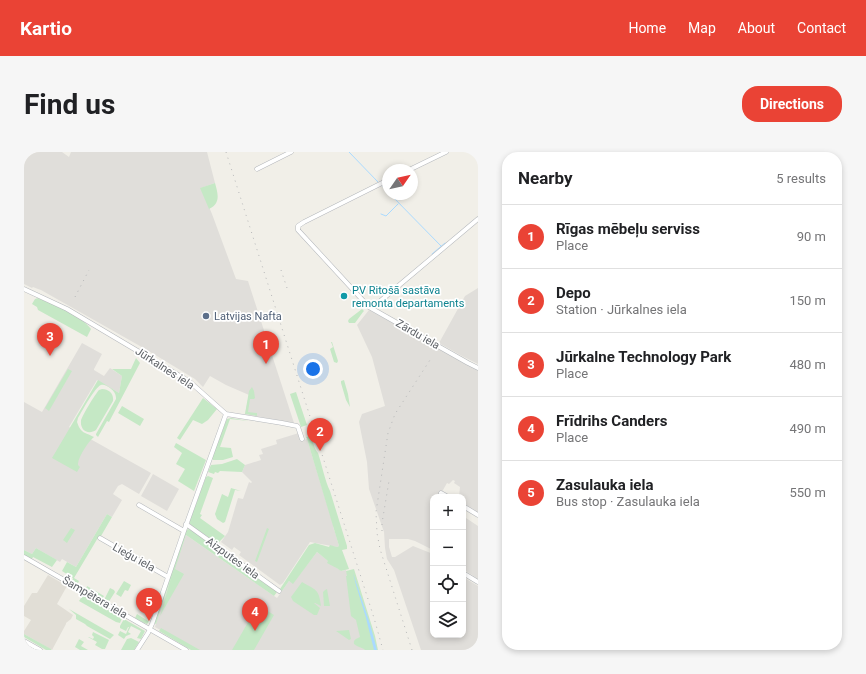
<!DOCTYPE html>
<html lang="en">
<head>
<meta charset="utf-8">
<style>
	:root { --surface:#fff; --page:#f6f6f6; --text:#202124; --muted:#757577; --line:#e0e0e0; --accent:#ea4335 }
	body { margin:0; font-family:Roboto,sans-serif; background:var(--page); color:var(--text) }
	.controls { position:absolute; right:12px; bottom:12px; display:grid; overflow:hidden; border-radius:8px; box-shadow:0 2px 6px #0003 }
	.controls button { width:36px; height:36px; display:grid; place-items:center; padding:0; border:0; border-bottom:1px solid var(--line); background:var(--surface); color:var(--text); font:20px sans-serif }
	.compass { position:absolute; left:358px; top:12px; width:36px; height:36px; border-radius:50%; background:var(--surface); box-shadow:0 2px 6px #0003; rotate:56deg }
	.you { position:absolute; left:289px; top:217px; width:14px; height:14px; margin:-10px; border:3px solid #fff; border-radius:50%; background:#1a73e8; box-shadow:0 0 0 6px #1a73e833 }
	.badge { display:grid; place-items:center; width:26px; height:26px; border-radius:50%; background:var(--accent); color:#fff; font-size:13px; font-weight:700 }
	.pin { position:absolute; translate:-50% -33px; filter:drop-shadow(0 1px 2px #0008) }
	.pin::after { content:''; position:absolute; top:21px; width:14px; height:12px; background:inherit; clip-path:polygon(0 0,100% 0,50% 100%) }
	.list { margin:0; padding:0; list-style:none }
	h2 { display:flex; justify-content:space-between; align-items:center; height:52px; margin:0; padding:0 16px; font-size:17px }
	h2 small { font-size:13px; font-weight:400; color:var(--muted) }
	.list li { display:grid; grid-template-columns:26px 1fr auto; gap:12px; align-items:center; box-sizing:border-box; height:64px; padding:0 16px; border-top:1px solid var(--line) }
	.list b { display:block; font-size:15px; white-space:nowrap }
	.list p { margin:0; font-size:13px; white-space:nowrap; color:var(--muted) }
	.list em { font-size:13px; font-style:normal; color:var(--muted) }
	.icon { flex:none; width:22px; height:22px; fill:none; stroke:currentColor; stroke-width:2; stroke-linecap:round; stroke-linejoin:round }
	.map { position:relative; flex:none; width:454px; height:498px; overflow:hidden; border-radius:16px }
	header { display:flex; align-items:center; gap:24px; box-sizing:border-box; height:56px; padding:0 20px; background:var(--accent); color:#fff }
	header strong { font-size:19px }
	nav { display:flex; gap:22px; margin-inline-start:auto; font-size:14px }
	.intro { display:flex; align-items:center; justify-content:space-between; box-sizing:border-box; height:96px; padding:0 24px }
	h1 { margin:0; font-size:28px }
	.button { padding:10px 18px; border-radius:16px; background:var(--accent); color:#fff; font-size:14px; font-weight:700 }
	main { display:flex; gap:24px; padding:0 24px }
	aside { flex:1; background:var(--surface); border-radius:16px; box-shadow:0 2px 6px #0003 }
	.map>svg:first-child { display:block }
	.industrial { fill:#e0deda }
	.education { fill:#e1ded6 }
	.green { fill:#c5e8c5 }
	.water { fill:#aadaff }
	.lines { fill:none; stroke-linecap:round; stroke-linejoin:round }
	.stream { stroke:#aadaff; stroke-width:1 }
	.minor-casing { stroke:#b5b8bc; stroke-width:5 }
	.minor { stroke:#fff; stroke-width:4 }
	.rail { stroke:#b6b7b8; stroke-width:1; stroke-dasharray:1 5; stroke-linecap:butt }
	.culture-dot { fill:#0f9aa8; stroke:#fff; stroke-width:1.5 }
	.service-dot { fill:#5c6f8a; stroke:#fff; stroke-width:1.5 }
	.labels { text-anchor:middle; stroke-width:3.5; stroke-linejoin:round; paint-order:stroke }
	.culture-label { font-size:11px; fill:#0d838f; stroke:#fff; text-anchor:start }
	.service-label { font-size:11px; fill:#4e5e75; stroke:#fff; text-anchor:start }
	.street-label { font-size:11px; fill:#5f6368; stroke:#fff }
</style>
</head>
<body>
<header>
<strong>Kartio</strong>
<nav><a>Home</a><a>Map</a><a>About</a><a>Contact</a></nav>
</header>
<div class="intro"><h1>Find us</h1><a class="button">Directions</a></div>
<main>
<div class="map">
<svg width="454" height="498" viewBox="0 0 454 498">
	<rect width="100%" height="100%" fill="#f1efe8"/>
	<path class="industrial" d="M0,0h38l7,5 2,-5h136l8,31 -14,5 11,26 24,65 12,2 46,142 -49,-9 4,-19 -23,-10 -16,-9 -7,11 -8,-8 -48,-29 -106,-60 -3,-1 -5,-2 -1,1 -8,-4z
		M454,136v76l-16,-8 -23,-13 26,-47z
		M345,158l109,60v142l-15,-9v-6h-4l1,-10 -6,-4 1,-2 -2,-1 -4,4 -2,-1 -8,14h-6v53l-18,-9 -7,-2h-19v8l3,10h3l18,-11 20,8v81h30v-58l15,9v64h-57l-27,-80 -7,-11 -2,-11 -1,-16 -15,-43 -2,-27 -8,-40 3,-8 23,-8 -13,-49 -15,-32z
		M58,191l20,11 -8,15v1l10,6 6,-8 12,8 -3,17 -22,-13 -28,47 82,46 -12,21 -17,-10 -4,2 -5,8 9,6 -10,17 -5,-3 -31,53 -14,-8 -2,3 -24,-14 -4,6 -8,-4v-148l18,10z
		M275,281l2,8 6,-2 26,85 1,6 1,2 4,14 -2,1 -27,-5 -27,41 -3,2 -41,-30 2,-3 -7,-5 -2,3 -11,-8 7,-10 10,-34 5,1 6,-17 2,1 1,-1 -10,-10 3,-7 16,-5 -2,-5 4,-1 -2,-5 16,-5 -1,-4z
		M129,322l26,15 -12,22 -26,-15z
		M439,364l15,10v53l-15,-10z
		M162,383l91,63 12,-17 4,2 24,-31 24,19 5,-1 11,38 11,42h-172l-41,-23 2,-7z"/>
	<path class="education" d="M24,423l19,11 -10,18 16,11 -2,4 -5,4v1l-14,26 -28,-16v-3l7,-11 -7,-4v-10l8,-13h5z"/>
	<path class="green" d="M191,31c3,11 6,20 -6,26l-9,-21z
		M14,146c16,7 43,17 53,31l-4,8 -49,-27 -1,-3 -5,-3 3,-5z
		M338,157l2,2 -1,1 -8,11h-6l-1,-2 1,-2z
		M307,190h1l6,19 -1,2 -3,-1 -4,-13 3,-2z
		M112,206l4,5 -31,59 -2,-1 -9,16 -2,-2v-1l20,-35c0,-5 -2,-8 -6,-11 -3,-2 -6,-4 -9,-3 -6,2 -19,26 -23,33l-1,4c4,12 8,10 17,15 -6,5 -16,20 -16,28l2,2 -3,5 -25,-14 46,-78 21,13 3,-17 -10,-7h19z
		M44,217l4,2 -23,40 -4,-3z
		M320,228l4,14 2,13 -4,-7 -5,-17v-2z
		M228,235l2,4 1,7 -1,1h-4l-2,13 9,1v3l-12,-2 4,-23z
		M78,237c7,0 12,5 11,12l-17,29c-7,5 -16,1 -15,-9 0,-4 15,-28 18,-31 1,0 2,-1 3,-1z
		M272,240l11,33 -6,2 -11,-33z
		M179,246l14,11 -9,11 -6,4 -9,-4 -13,20 -3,-2z
		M98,254l22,13 -4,7 -22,-13z
		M207,266l18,3 -19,-2 -10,28 11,1 2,9 -10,3h-10l-1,-2 14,-37 1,-2z
		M286,284c3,4 4,13 8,17 4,12 7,28 12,38l17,55v3l-5,1 7,19 -8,2c-5,-4 -9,-5 -14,-8l1,-2 -11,-9 -24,32 -4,-3 -7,10 -2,-2 2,-3 27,-41 6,-2 14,4 1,-2 7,2 2,-1 -32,-107 -1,-2z
		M152,291l30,17 -12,31 -16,-10 7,-12 -9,-5 6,-11 -8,-6z
		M213,307l8,6 -3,7 -22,-1 -2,2 -3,-1 -1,2 -6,-2 3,-7 11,-1z
		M184,324l5,2 -13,36 2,1 -2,3 25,18 -7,7h-1l-25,-17 -2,-2v-4l16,-43z
		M207,336l10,3 -6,-1 -10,32 -2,1 -6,-4 -2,-5 7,-20 6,3z
		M83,362l5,3 -11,19h-2l-25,42 5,3 -2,4 -5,-3 1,-4 -11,-7 5,-9 9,5z
		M47,376l4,2 -8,13 -4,-3z
		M243,376l2,1 -12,33 -2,-1z
		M164,377l3,1 86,62 -3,4 -88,-61 -11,34 9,5 -24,42 11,-38 -15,46 -2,-1 31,-91z
		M12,396l21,12 -5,7 -19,-10 -1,2 -8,-4v-5l8,4z
		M330,417l21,67 3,14h-13l-1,-1 -7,-3 -3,-2c-1,-5 3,-5 6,-7l-4,-17 -5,-4 -5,-40h1l-1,-5z
		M100,429l7,4 -3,6 -3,-1 -4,7 -5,-3z
		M278,430c14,8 17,7 19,24l-6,-3h-1l6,5 -3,7h-3l-21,-14 -2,-4z
		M63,434l17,10 -2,3 -16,-9z
		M86,436l4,2 1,2 -7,11 -4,-3z
		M303,437l3,17h-6l-1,-14 2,-2z
		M59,443l4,2v2l2,1 1,-1 32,19 -2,5 -4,-1 -37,-21z
		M234,453l16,10 -20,35h-22z
		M45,457l45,26 -4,4 -23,-13 -2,-2 -9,-5v-4z
		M128,460l-4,11 -1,1 -3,-1 -9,-5 2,-4 11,7z
		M100,467l21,12 -4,8 -4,-1 4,-7 -10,-5 -3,6 3,2 -5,2 -2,3 -6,-4 2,-4 6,3 3,-7h-1l-2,4 -6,-3v-2z
		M137,476l39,22h-9l-32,-19z
		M325,478l2,9 -2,1 -13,-9z
		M69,480l16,8 -4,9h-3l-7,-4 2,-3 -9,-5h1l4,2 1,-2 -2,-2z
		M0,482l27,15v1h-5l-22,-13z
		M107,486l8,4 -5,8h-13l6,-11z
		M55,487l5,3 -3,4 7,4h-8l-5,-3z"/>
	<path class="water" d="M329,421l17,51 7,26h-3l-8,-32 -10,-33z"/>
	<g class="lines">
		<path class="stream" d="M325,0l29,30
			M359,35l5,5
			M366,42l51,52
			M357,62l5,2 12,-12
			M408,102l13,-11"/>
		<defs>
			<path id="minor" d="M233,17l34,-17
				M385,18l37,-18
				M364,28l-84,42 -6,4v4l71,77 99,56 10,5
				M0,137l43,20 101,60 22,13 36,32 56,9 15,3 1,1 4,12
				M348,156l106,-89
				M417,341l7,4
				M115,353l45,26
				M439,354l15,9
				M162,372l93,67
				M76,386l68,39
				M0,405l162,93
				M439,421l15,9
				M0,489l16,9
				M113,498l11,-17 4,-9 32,-93 42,-117"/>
		</defs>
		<use href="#minor" class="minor-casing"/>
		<use href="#minor" class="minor"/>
		<path class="rail" d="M202,0l148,466 9,32
			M257,118l6,18
			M51,145l14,-27
			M358,379v-8l7,-42
			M388,498l-32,-101 -3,-16 -1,-21 12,-79 7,-19 35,-54"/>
	</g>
	<circle class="culture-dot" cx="320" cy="144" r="4"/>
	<circle class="service-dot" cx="182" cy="164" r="4"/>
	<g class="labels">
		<g class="culture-label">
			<text x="328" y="142">PV Ritošā sastāva<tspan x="328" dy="13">remonta departaments</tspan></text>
		</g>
		<g class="service-label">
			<text x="190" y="168">Latvijas Nafta</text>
		</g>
		<g class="street-label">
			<text transform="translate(394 182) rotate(30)" y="4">Zārdu iela</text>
			<text transform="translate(141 216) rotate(33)" y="4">Jūrkalnes iela</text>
			<text transform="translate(110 405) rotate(29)" y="4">Lieģu iela</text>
			<text transform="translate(209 406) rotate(36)" y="4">Aizputes iela</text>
			<text transform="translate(71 445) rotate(30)" y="4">Šampētera iela</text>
		</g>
	</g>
</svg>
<div class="controls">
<button>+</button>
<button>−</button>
<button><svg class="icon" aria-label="locate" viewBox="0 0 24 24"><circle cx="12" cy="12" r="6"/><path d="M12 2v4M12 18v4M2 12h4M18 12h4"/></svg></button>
<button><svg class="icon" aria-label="layers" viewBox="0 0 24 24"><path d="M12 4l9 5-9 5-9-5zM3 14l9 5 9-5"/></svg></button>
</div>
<svg class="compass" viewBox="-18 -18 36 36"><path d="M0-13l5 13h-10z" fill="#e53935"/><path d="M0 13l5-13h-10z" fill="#757577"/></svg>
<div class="you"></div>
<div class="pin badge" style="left:242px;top:212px">1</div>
<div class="pin badge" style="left:296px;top:299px">2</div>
<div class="pin badge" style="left:26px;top:204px">3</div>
<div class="pin badge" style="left:231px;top:479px">4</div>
<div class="pin badge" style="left:125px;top:469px">5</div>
</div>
<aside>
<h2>Nearby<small>5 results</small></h2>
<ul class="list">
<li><span class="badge">1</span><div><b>Rīgas mēbeļu serviss</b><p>Place</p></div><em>90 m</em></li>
<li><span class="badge">2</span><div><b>Depo</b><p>Station · Jūrkalnes iela</p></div><em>150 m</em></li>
<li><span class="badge">3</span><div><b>Jūrkalne Technology Park</b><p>Place</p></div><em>480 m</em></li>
<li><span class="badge">4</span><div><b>Frīdrihs Canders</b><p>Place</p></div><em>490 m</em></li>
<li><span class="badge">5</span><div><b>Zasulauka iela</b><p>Bus stop · Zasulauka iela</p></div><em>550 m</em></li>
</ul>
</aside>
</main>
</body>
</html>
